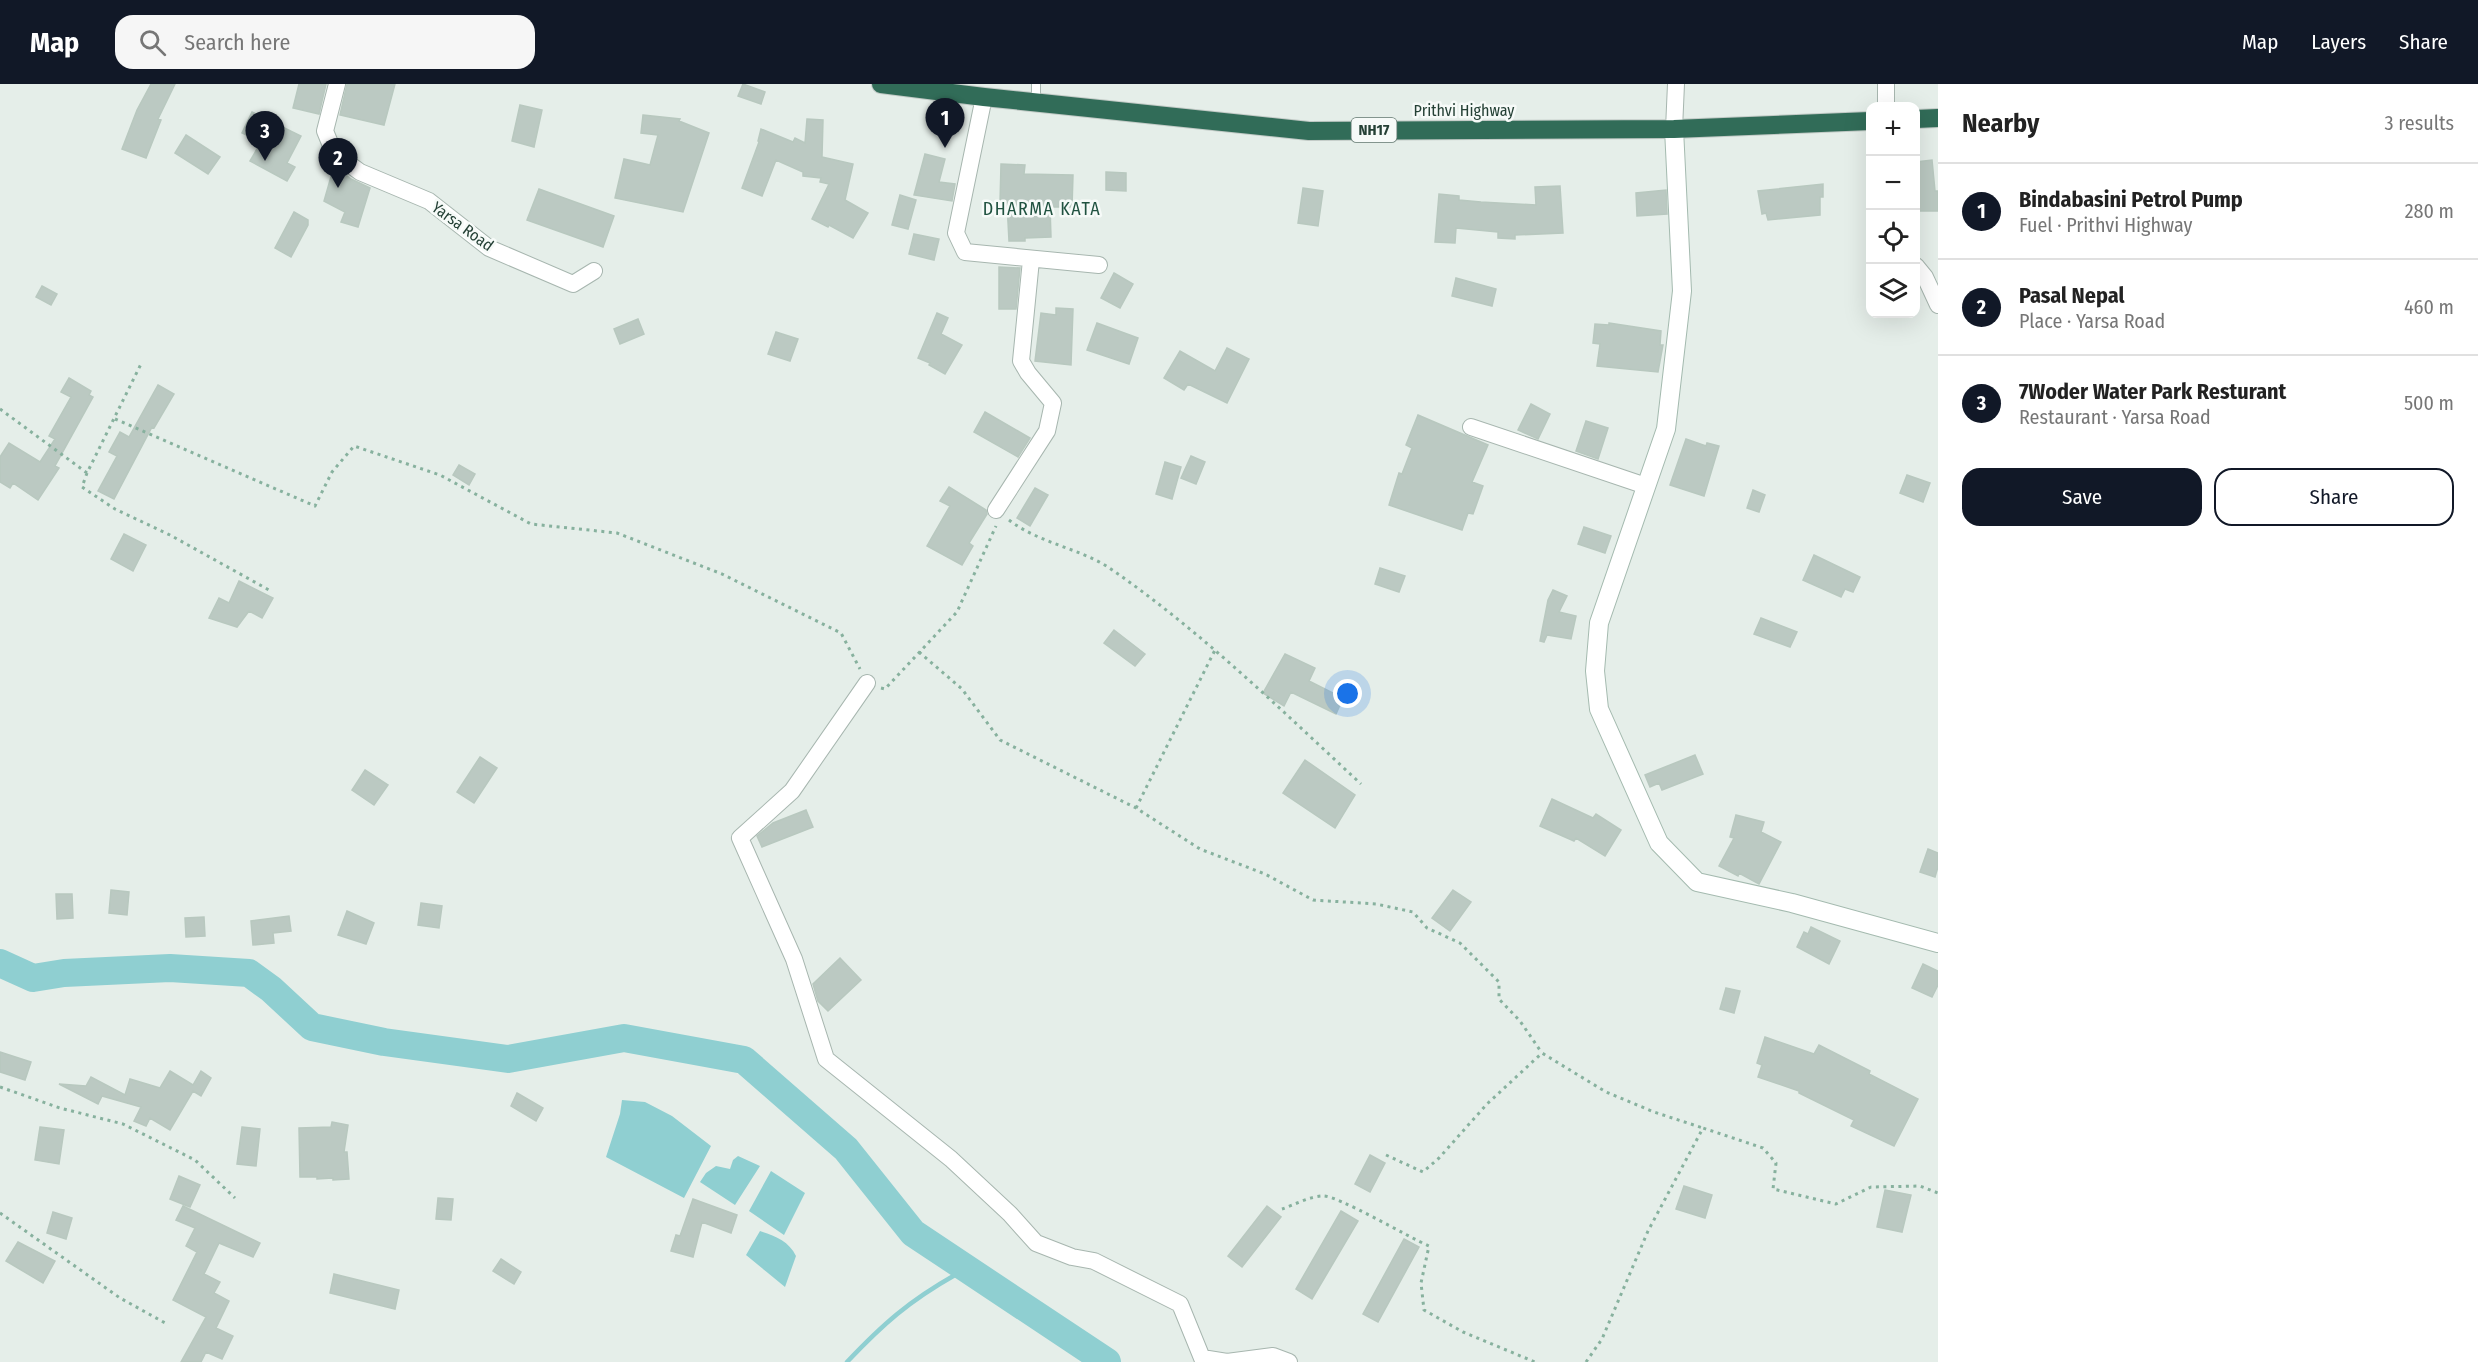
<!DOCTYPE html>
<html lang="en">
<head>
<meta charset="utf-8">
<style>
	:root { --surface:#fff; --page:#f6f6f6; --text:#222; --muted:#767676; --line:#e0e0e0; --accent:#111827 }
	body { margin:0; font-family:"Fira Sans Condensed",sans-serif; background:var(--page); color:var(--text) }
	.controls { position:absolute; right:18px; top:18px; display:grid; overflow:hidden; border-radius:12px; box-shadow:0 6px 24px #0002 }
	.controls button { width:54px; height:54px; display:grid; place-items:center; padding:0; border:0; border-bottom:2px solid var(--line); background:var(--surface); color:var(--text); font:30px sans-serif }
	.you { position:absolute; left:1348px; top:610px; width:21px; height:21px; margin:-15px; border:4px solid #fff; border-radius:50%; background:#1a73e8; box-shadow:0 0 0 9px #1a73e833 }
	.badge { display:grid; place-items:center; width:39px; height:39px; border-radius:50%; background:var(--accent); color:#fff; font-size:20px; font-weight:700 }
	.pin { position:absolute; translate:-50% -50px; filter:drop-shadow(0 2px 3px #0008) }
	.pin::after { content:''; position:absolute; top:32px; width:21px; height:18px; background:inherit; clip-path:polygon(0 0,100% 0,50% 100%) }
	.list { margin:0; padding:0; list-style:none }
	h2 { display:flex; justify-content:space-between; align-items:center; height:78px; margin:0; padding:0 24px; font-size:26px }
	h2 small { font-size:20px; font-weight:400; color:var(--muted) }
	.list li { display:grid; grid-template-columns:39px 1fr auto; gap:18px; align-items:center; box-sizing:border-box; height:96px; padding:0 24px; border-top:2px solid var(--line) }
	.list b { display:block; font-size:22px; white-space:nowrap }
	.list p { margin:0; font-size:20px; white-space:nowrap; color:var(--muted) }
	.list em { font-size:20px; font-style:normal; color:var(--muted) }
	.actions { display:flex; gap:12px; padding:18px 24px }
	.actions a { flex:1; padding:14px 0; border:2px solid var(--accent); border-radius:18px; text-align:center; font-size:21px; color:var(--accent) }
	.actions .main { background:var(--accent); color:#fff }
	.icon { flex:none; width:33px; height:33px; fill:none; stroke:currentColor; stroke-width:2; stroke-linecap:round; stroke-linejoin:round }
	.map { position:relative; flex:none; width:1938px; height:1278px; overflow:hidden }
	header { display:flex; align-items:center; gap:36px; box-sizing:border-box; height:84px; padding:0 30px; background:var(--accent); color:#fff }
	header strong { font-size:28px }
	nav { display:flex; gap:33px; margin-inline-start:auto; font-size:21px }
	.search { width:420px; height:54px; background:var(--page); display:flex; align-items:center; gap:15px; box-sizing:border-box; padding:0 21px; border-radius:18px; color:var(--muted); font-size:22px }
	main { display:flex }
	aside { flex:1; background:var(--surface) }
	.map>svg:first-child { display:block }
	.water { fill:#8fcfd1 }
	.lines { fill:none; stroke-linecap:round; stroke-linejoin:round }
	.stream { stroke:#8fcfd1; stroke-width:4.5 }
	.river { stroke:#8fcfd1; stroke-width:28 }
	.building { fill:#bbc9c2; stroke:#b8c8bf; stroke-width:1.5 }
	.lane-casing { stroke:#a7b6af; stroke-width:10 }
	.street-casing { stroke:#a7b6af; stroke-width:18 }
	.secondary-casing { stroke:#a4baaf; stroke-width:20 }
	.highway-casing { stroke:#c2cac6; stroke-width:20 }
	.path { stroke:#87b19e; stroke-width:3; stroke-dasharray:3 4.5; stroke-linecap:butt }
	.lane { stroke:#fff; stroke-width:8 }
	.street { stroke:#fff; stroke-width:16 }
	.secondary { stroke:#fff; stroke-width:18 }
	.highway { stroke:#316c58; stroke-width:18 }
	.labels { text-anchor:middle; stroke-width:5; stroke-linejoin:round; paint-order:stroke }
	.shield { fill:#f6faf8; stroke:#637870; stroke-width:1.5 }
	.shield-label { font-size:15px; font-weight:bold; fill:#244035 }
	.street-label { font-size:16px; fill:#244035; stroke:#f6faf8 }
	.neighbourhood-label { font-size:18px; letter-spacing:1.5px; fill:#205240; stroke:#f6faf8 }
</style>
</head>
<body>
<header>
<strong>Map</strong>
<div class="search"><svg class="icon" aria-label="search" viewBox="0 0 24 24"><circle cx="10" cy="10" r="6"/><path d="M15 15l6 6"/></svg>Search here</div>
<nav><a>Map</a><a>Layers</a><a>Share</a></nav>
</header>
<main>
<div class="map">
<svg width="1938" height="1278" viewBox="0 0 1938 1278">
	<rect width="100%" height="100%" fill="#e5eee9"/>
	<path class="water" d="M622,1016l23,2 27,14 39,30 -27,52 -78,-41 14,-43z
		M738,1072l22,10 -25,39 -35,-23 6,-9 10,-7 14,3 3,-9z
		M771,1087l34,22 -21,42 -35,-24z
		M760,1147c15,5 29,10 36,25l-11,31 -39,-32z"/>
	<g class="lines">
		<path class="stream" d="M847,1278c36,-38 62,-61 108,-87l44,14"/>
		<path class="river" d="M0,879l33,15 31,-5 106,-5 79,5 22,16 41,38 72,15 124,17 116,-21 120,22 102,89 67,84 194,129"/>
	</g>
	<path class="building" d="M151,0h24l-17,35 3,1 -15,38 -24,-9 15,-39z
		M299,0h27l-7,30 -26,-6z
		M347,0h48l-11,41 -44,-10z
		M743,0l22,8 -4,12 -23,-8z
		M520,21l22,5 -8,37 -22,-6z
		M252,28l49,24 -14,27 8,4 -8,14 -37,-20 11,-19 -19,-9z
		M643,31l37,4 -1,2 30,12 -26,79 -68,-14 9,-39 26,6 8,-30 -17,-2z
		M807,35l16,1 -1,37 31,7 -8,36 23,13 -15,25 -24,-13 -1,2 -16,-8 17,-35 -9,-2 1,-4 -18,-2v-4l-27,-12 -14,36 -20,-8 17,-46 -1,-1 3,-12 32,13 2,-4 10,5z
		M186,51l34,22 -12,17 -33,-21z
		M925,70l20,5 -6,23 16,2 -3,17 -38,-6z
		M1932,76l3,31h3v20h-22v-49z
		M1001,80l24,1 -1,9 49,1 -1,32h-22l1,30 -26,1v3h-16l-2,-38h-7z
		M334,82l17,13 19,9 -12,39 -17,-5 4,-10 -21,-11z
		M1106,88l20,1v18l-20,-1z
		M1823,100v13h-3v18l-52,5 -2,-7 -4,1 -4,-23z
		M1560,102l3,47 -48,2v4l-17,-1v-6l-42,-4 -1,15 -20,-1 4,-48 20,2v4l22,2 55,3 -1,-18z
		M1303,104l20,3 -5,35 -20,-3z
		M539,105l75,27 -11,31 -76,-27z
		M1666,106l1,24 -30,2 -1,-23z
		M900,111l16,5 -8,29 -16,-4z
		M294,128l14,8v5l-17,32 -16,-9z
		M914,150l25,5 -5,21 -25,-6z
		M999,183l21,1 -4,41h-17z
		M1114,189l19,11 -13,24 -19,-10z
		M1456,194l40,11 -4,17 -40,-10z
		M42,202l15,8 -6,11 -15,-8z
		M1056,224l17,1 -2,56 -36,-4 6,-48 15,2z
		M937,229l11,5 -7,16 21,11 -17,29 -16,-9 1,-2 -12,-5z
		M638,235l6,15 -24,10 -6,-15z
		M1097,239l41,15 -9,26 -42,-14z
		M1609,239l52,8 -1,14h3l-5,27 -61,-6 3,-22 -7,-1 2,-19 14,1z
		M776,248l22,7 -8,22 -22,-7z
		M1227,264l22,11 -22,44 -39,-19 -4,6 -20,-12 16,-27 35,20z
		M69,294l22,13 -2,4 4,2 -38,69 4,2 -21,32 -25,-17 -3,5 -10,-6v-25l9,-14 31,19 15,-23 -6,-3 22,-39 -10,-5z
		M158,301l16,9 -20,34 -2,-1 -38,72 -16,-8 19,-35 -8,-4 11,-20 9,5z
		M1531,320l19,10 -12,25 -20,-9z
		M985,328l45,26 -12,19 -44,-25z
		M1418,331l70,30 -16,37 11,4 -10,28 -5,-1 -6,17 -73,-25 10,-32 3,1 10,-26 -6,-3z
		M1586,337l22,7 -10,31 -22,-8z
		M1686,355l20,7 1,-3 12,3 -15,50 -34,-11z
		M1191,372l14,6 -9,22 -15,-6z
		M1165,378l16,5 -9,32 -16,-5z
		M459,381l16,9 -6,11 -16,-10z
		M1907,391l23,8 -7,19 -23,-9z
		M949,403l37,23 1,4 -18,29 4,3 -11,19 -35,-19 23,-40 -10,-5z
		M1035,404l13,7 -18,31 -13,-8z
		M1753,406l12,5 -6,17 -12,-4z
		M1584,443l27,9 -6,17 -27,-9z
		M124,450l22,11 -13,26 -22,-12z
		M1814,471l46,22 -7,15 -8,-3 -4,8 -38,-17z
		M1380,484l25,8 -6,16 -24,-8z
		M239,497l34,17 -11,20 -13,-7 -12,16 -28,-9 10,-20 10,5z
		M1553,506l14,6 -8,16 17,4 -5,23 -24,-4 -3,7 -4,-1 8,-41z
		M1761,534l36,14 -7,15 -36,-13z
		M1114,546l31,24 -10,12 -31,-23z
		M1285,570l30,14 -6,13 34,17 -7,16 -45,-22 -7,14 -21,-13z
		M1695,671l8,19 -41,16 -3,-7 -9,4 -5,-12z
		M480,673l17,11 -23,35 -17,-11z
		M1305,676l50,35 -20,33 -52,-35z
		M365,686l23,15 -14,20 -22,-15z
		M1552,715l41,19 3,-4 25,16 -16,26 -29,-18 -2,3 -34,-15z
		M806,726l7,17 -51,20 -5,-11 16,-13z
		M1736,731l28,7 -3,10 20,10 -22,42 -20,-11 -1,3 -19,-10 15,-28 -4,-1z
		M1928,765l10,4v14l-3,10 -15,-5z
		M111,806l18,2 -2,23 -18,-2z
		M1453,806l18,12 -21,29 -18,-13z
		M56,810h16l1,24 -16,1z
		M421,819l21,3 -3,22 -21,-3z
		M347,827l27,12 -8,21 -28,-9z
		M289,832l2,15 -18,2 1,10 -21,2 -2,-24z
		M204,833l1,19 -19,1 -1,-19z
		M1811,843l29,14 -11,23 -32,-17 7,-15 4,2z
		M840,874l21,22 -33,31 -10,-10 -5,-17z
		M1923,880l15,7v14l-6,12 -20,-9z
		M1726,904l14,3 -6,22 -14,-4z
		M1765,953l49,17 5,-9 51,26 -1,3 49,25 -24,47 -43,-20 3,-6 -55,-27v-2l-41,-14 4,-12 -5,-2z
		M0,968l31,10 -6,18 -25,-8z
		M170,987l23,14 8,-14 10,7 -10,18 -8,-5 -23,39 -20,-12 -4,8 -12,-5 7,-14 -39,-11 -4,8 -39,-20 27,2 5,-9 34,18 5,-16 30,9z
		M517,1009l26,15 -7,13 -25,-15z
		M332,1038l16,3 -4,27h3l2,27 -16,1v-2l-16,1v-2h-17l-1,-49 32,-1z
		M40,1043l24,3 -5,34 -24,-4z
		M242,1043l18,2 -4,37 -19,-2z
		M1370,1071l15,8 -15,29 -15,-8z
		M179,1092l21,9 -10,22 -20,-8z
		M1684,1102l28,9 -7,23 -29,-9z
		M1885,1106l26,5 -9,37 -25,-5z
		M438,1114l15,1 -2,21 -15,-1z
		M693,1115l44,16 -6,18 -29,-11 -9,35 -22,-6 5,-16 4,1z
		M183,1122l77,37 -7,14 -34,-14 -15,31 16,8 -6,11 15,8 -13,27 17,8 -11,23 -16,-7 -5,10h-20l25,-45 -33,-17 24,-48 -11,-6 9,-18 -19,-8z
		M1267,1122l14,11 -39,50 -14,-11z
		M1341,1127l17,10 -46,78 -16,-10z
		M53,1128l19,6 -6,21 -19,-6z
		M1404,1155l15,8 -41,75 -15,-8z
		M18,1158l37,19 -12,22 -37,-22z
		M501,1175l20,13 -7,12 -21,-13z
		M334,1190l65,16 -4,19 -65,-16z"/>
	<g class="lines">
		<defs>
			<path id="lane" d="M1036,18v-18"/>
			<path id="street" d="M337,0l-12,47 9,22 26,19 69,29 60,47 84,36 21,-13
				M984,13l-28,136 9,19 134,13
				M1886,22v-22
				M1674,45l2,-45
				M1916,182l9,11 13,28
				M1471,343l175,59
				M996,426l51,-79 6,-28 -25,-30 -7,-12 10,-101
				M867,599l-75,108 -52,47 54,121 32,100 125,100 59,55 26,29 36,14 22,4 86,43 22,54 25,4 46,-6 16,6"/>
			<path id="secondary" d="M1674,45l8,162 -16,138 -67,194 -4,48 4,38 60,134 38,39 95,21 146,40"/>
			<path id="highway" d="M881,0l103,13 325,34 365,-2 196,-8
				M1916,35l22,-1"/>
		</defs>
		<use href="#lane" class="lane-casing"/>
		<use href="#street" class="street-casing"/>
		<use href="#secondary" class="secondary-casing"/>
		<use href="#highway" class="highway-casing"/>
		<path class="path" d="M0,325l87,64 54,-109
			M115,335l200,87 17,-34 22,-26 86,29 91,49 86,9 105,41 119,59 19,36
			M87,389l-5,14 33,22 55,26 99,55
			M1009,436c30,23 69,28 99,47 92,63 172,142 253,217
			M919,568l43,37 38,51 136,68 64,41 65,25 48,26 63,4 37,8 14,16 33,15 39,39v17l21,22 22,32
			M881,604l4,1 72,-77 39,-86
			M1136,724l79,-158
			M0,1003l60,21 63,16 72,36 40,38
			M1386,1071l37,17 16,-14 48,-54 55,-51 64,39 48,20 49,16
			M1282,1125c12,-4 28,-13 41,-13 14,-1 87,42 106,50l-8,37 3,27 39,22 72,30
			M0,1129l120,85 47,26
			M1586,1278l16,-23 46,-108 55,-103 60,20 13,15 -3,26 63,15 35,-17 49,-1 18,7"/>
		<use href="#lane" class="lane"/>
		<use href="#street" class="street"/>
		<use href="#secondary" class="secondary"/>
		<use href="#highway" class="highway"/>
	</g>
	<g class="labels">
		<rect class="shield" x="1351.5" y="34" width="45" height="24" rx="4.5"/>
		<g class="shield-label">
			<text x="1374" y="51">NH17</text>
		</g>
		<g class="street-label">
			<text x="1464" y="32">Prithvi Highway</text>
			<text transform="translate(463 142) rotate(36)" y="6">Yarsa Road</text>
		</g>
		<g class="neighbourhood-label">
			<text x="1042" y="131">DHARMA KATA</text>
		</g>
	</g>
</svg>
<div class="controls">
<button>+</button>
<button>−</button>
<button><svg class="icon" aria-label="locate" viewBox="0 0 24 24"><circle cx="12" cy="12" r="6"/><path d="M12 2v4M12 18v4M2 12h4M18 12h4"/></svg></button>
<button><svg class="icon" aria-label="layers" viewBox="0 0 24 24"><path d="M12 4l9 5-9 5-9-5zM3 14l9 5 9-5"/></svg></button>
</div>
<div class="you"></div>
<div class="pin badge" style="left:945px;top:64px">1</div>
<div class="pin badge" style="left:338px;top:104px">2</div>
<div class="pin badge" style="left:265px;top:77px">3</div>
</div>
<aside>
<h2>Nearby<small>3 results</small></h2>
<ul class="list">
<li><span class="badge">1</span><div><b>Bindabasini Petrol Pump</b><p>Fuel · Prithvi Highway</p></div><em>280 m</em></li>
<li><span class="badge">2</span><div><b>Pasal Nepal</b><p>Place · Yarsa Road</p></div><em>460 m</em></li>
<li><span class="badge">3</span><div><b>7Woder Water Park Resturant</b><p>Restaurant · Yarsa Road</p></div><em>500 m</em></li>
</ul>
<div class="actions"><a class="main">Save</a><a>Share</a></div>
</aside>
</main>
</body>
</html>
